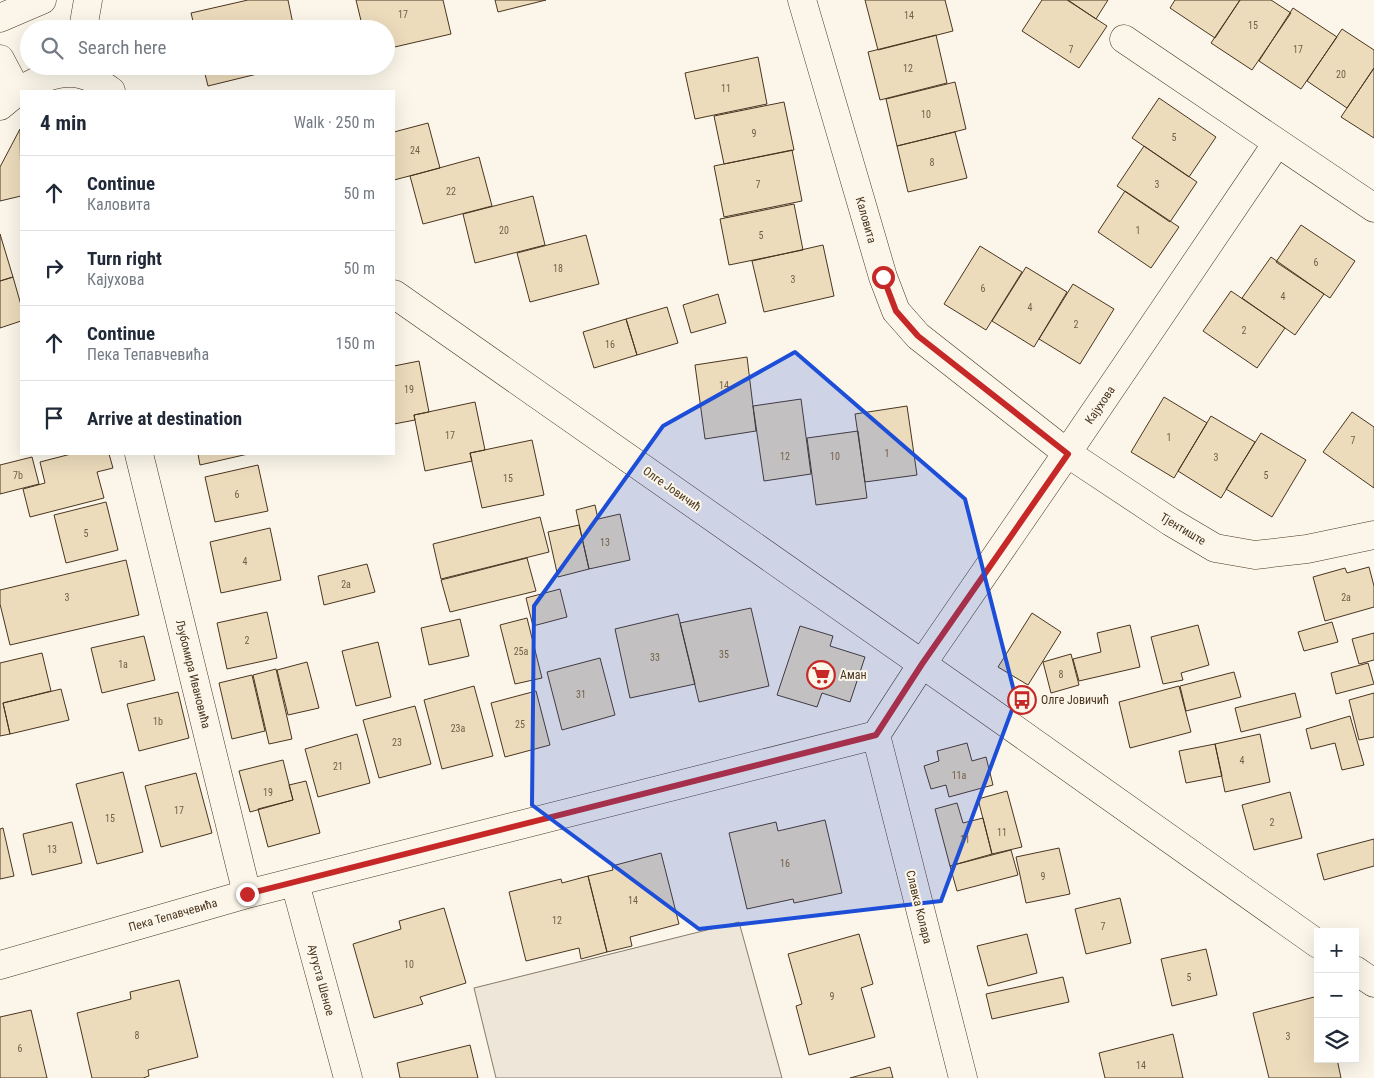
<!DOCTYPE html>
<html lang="en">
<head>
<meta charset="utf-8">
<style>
	:root { --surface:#fff; --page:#f6f6f7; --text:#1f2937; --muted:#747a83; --line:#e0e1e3 }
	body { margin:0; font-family:"Roboto Condensed",sans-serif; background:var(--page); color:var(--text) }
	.controls { position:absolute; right:15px; bottom:15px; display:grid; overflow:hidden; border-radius:0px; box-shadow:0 5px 20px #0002 }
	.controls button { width:45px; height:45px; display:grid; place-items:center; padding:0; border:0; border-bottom:1px solid var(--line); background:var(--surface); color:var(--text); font:25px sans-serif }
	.stop { position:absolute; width:15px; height:15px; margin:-11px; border:4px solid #c62828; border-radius:50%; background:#fff }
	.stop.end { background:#c62828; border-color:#fff; box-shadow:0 1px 5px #0008 }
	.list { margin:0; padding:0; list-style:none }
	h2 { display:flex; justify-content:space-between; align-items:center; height:65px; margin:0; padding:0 20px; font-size:21px }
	h2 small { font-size:16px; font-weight:400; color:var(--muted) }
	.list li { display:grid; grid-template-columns:32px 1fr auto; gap:15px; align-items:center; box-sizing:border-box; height:75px; padding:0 20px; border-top:1px solid var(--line) }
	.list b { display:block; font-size:19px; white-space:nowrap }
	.list p { margin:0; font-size:16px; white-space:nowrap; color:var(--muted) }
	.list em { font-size:16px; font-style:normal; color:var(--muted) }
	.icon { flex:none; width:28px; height:28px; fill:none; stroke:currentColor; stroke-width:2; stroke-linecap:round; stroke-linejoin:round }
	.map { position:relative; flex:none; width:1374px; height:1078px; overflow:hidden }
	.search { position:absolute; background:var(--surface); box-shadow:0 5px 20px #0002; left:20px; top:20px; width:375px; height:55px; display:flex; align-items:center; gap:12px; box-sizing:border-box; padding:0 18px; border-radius:28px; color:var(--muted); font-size:19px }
	.panel { position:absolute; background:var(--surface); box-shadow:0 5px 20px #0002; left:20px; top:90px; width:375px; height:365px; border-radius:0px }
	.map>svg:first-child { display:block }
	.green { fill:#ede6d9; stroke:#887966 }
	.building { fill:#ecdcbc; stroke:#4a3520 }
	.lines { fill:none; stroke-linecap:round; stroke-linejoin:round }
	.street-casing { stroke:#4a3520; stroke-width:29 }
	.secondary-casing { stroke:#4a3520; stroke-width:29 }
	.street { stroke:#fbf6e9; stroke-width:28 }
	.secondary { stroke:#fbf6e9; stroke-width:28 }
	.route { stroke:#c62828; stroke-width:6 }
	.marked { fill:#1d4ed8; fill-opacity:0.2; stroke:#1d4ed8; stroke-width:4; stroke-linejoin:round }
	.labels { text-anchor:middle; stroke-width:4; stroke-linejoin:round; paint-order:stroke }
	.number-label { font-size:10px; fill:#725f47 }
	.street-label { font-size:12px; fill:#4a3520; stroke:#fbf6e9 }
	.poi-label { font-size:12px; fill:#4a3520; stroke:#fbf6e9; text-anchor:start }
</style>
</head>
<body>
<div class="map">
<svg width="1374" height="1078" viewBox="0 0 1374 1078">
	<rect width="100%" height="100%" fill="#fbf6e9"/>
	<path class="green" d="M739,922l43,156h-286l-22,-90z"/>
	<path class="building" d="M248,0h40l6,29h-99l-4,-16z
		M356,0h87l8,34 -65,15v-20h-23z
		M495,0h51l-48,12z
		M865,0h80l8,31 -75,19z
		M1042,0h25l40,26 -28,42 -57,-37z
		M1068,0h40l-12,19z
		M1175,0h65l-25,38 -45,-30z
		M1240,0h31l20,13 -39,57 -41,-27z
		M1293,8l44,29 -36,52 -42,-28z
		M1342,29l32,21v18l-27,40 -40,-27z
		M936,35l11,48 -67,17 -12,-48z
		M758,57l9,47 -72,15 -10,-46z
		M203,66h87l-82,20z
		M1374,68v70l-33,-21z
		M955,82l11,47 -69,17 -11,-47z
		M1159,98l57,39 -27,40 -57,-39z
		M784,102l10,48 -70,14 -10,-48z
		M428,123l12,45 -46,12v-48z
		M20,129l1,67 -21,5v-34z
		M955,132l12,46 -59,14 -11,-46z
		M1144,146l53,36 -27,40 -53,-36z
		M792,150l10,51 -78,16 -10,-51z
		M479,157l13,49 -69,18 -13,-48z
		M1125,191l54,36 -28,41 -53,-36z
		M533,196l12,49 -70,18 -12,-49z
		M794,204l9,46 -74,15 -9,-46z
		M1301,225l54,36 -25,37 -54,-36z
		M0,234l13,43 -13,4z
		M586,235l13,49 -69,18 -13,-49z
		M823,245l11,51 -70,16 -12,-51z
		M980,246l42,26 -36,58 -42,-26z
		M1271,257l53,37 -29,41 -53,-37z
		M1026,267l41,25 -33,55 -42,-26z
		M13,277l8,28v16l-21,7v-47z
		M1073,284l41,25 -34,55 -41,-25z
		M1231,291l54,37 -28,40 -54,-37z
		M718,294l8,29 -35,10 -8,-28z
		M667,307l11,36 -41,12 -11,-36z
		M626,319l11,36 -43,13 -11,-36z
		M747,357l9,74 -51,8 -10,-74z
		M419,361l10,51 -15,3 1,5 -21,4v-58z
		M1164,397l43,26 -33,55 -43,-26z
		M801,399l10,75 -47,7 -11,-75z
		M475,402l10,48 -15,3 2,8 -47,10 -11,-56z
		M907,406l10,69 -52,7 -10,-68z
		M1352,412l22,15v61l-51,-36z
		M1211,416l44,26 -34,56 -43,-27z
		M858,431l9,67 -51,7 -9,-67z
		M1261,433l45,27 -34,57 -46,-28z
		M532,440l12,55 -62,13 -12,-55z
		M71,454h38l4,14 -16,4 7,26 -74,19 -7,-28 22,-6 -5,-21z
		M198,454h50l-48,11z
		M32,457l7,27 -39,10v-29z
		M258,465l10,46 -53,11 -10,-45z
		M106,502l12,48 -52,13 -12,-48z
		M595,505l3,14 22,-5 10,46 -41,9 -13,-59z
		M540,517l9,35 -108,27 -8,-35z
		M579,525l10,44 -31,8 -10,-45z
		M270,528l11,52 -60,13 -11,-51z
		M527,558l9,33 -86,21 -9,-32z
		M126,560l13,55 -129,30 -10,-41v-14z
		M367,564l8,28 -51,13 -6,-29z
		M1369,567l5,19v21l-49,14 -12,-44 32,-9 2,5z
		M560,589l7,28 -34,9 -7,-28z
		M751,608l18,78 -70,16 -19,-79z
		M267,612l10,46 -50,11 -10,-46z
		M1032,613l29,19 -33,53 -30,-18z
		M678,614l17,70 -65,14 -15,-69z
		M527,618l15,60 -27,6 -15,-59z
		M460,619l9,37 -40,9 -8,-37z
		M1332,622l6,20 -34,9 -6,-19z
		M1130,625l10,42 -61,14 -6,-22 28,-7 -4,-19z
		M1198,625l11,40 -28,8 2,7 -20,4 -12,-47z
		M800,626l33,10 -3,10 35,11 -15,45 -28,-9 -5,14 -40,-12z
		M1374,633v27l-15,4 -7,-25z
		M144,636l11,44 -53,13 -11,-45z
		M378,642l13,55 -35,9 -14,-55z
		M42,653l9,38 -48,12 7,31 -10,2v-73z
		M1071,654l8,31 -28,8 -8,-31z
		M600,658l15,57 -53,15 -15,-58z
		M307,662l12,46 -31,7 -11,-45z
		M1368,663l6,21 -38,10 -5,-21z
		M276,669l16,70 -23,5 -16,-69z
		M1234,672l7,25 -55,14 -6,-25z
		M252,675l13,56 -33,8 -13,-56z
		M474,686l19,70 -51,13 -18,-69z
		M1179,686l12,46 -61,16 -11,-46z
		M61,689l8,31 -59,14 -7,-31z
		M536,691l14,54 -45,12 -14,-54z
		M178,692l11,46 -50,13 -12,-47z
		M1295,693l6,24 -60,15 -6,-24z
		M1374,693v44l-15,3 -10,-40z
		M415,706l16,58 -52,14 -16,-58z
		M1350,716l14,49 -22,5 -7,-27 -24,6 -5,-20z
		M357,734l13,49 -52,14 -13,-48z
		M1260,734l10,48 -45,10 -10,-48z
		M967,743l5,18 14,-4 7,28 -44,12 -3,-12 -15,4 -7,-23 15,-5 -2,-10z
		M1215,744l7,32 -36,7 -7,-32z
		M283,760l10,40 -43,12 -11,-41z
		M123,772l20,80 -46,12 -21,-80z
		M196,773l16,60 -51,14 -16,-61z
		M306,781l14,52 -52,14 -10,-38 35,-9 -4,-15z
		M1007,791l15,56 -30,7 -14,-55z
		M1290,792l12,46 -48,12 -12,-45z
		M957,803l6,20 20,-5 9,36 -42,12 -15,-57z
		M825,820l17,73 -48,10 -1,-4 -46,10 -18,-76 47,-11 2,9z
		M72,822l10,41 -50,12 -9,-41z
		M3,828l11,48 -14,3v-50z
		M1374,839v27l-50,14 -7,-26z
		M1059,848l11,46 -44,9 -10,-46z
		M1011,850l7,25 -61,16 -7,-25z
		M661,853l18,71 -49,13 2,9 -25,6 -19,-76 25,-6 -1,-4z
		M588,876l19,76 -26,7 -2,-11 -53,13 -17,-69 52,-13 1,4z
		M1120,898l11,45 -45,11 -11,-45z
		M444,908l22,75 -46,14 3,7 -49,14 -21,-74 48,-15 -2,-8z
		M859,934l14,50 -12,4 14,49 -66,18 -13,-49 6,-2 -14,-50z
		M1027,934l10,39 -49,13 -11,-40z
		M1206,949l11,46 -45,11 -11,-47z
		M1063,977l6,25 -77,17 -6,-25z
		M179,980l19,77 -50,13 1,6 -6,2h-51l-15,-65 54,-14 -1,-7z
		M1318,996v63h19l4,19h-72l-16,-65z
		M31,1010l16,68h-47v-61z
		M1173,1034l10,44h-78l-6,-25z
		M470,1045l8,33h-78l-3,-15z
		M890,1067l3,11h-43z"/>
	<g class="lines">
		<defs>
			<path id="street" d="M802,0l81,277 13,34 22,25 149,117 104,69 44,26 40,7 52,-6 67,-14
				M0,18l42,-18
				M83,29l5,-29
				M1124,39l250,169
				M0,59l17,32
				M139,454l108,440
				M876,735l87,343
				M295,883l53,195
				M0,965l247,-71 629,-159 46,-71 145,-211 210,-310"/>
			<path id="secondary" d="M0,106c24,-21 63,-45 95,-26 5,3 10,7 16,11
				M394,294l591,414 333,236
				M1355,970l19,13"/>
		</defs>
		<use href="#street" class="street-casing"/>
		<use href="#secondary" class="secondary-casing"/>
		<use href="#street" class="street"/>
		<use href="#secondary" class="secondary"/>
	</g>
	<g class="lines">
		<path class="route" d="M247,894l629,-159 46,-71 146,-210 -150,-118 -22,-25 -13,-34"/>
	</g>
	<path class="marked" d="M795,352l170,147 51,200 -75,202 -242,28 -167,-124 2,-199 129,-180z"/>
	<defs>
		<symbol id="supermarket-ring" viewBox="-11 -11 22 22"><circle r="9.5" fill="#fbf6e9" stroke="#c62828" stroke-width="1.5"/><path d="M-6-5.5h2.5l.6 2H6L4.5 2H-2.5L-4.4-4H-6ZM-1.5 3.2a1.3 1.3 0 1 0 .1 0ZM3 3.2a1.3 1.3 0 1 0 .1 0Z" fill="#c62828"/></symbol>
		<symbol id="bus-ring" viewBox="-11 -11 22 22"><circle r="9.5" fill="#fbf6e9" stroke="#c62828" stroke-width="1.5"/><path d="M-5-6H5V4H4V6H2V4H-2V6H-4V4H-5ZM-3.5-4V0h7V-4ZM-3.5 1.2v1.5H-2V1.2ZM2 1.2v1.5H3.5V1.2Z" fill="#c62828"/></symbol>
	</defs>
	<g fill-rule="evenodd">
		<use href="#supermarket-ring" x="805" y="659" width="32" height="32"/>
		<use href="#bus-ring" x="1006" y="684" width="32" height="32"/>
	</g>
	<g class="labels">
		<g class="number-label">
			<text x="403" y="18">17</text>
			<text x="909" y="19">14</text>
			<text x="1253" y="29">15</text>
			<text x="1071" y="53">7</text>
			<text x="1298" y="53">17</text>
			<text x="908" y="72">12</text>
			<text x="1341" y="78">20</text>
			<text x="726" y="92">11</text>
			<text x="926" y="118">10</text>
			<text x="754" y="137">9</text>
			<text x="1174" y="141">5</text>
			<text x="415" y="154">24</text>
			<text x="932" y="166">8</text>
			<text x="758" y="188">7</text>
			<text x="1157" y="188">3</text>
			<text x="451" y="195">22</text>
			<text x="504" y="234">20</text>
			<text x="1138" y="234">1</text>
			<text x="761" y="239">5</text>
			<text x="1316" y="266">6</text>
			<text x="558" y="272">18</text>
			<text x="793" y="283">3</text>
			<text x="983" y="292">6</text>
			<text x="1283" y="300">4</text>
			<text x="1030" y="311">4</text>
			<text x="1076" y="328">2</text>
			<text x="1244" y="334">2</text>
			<text x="610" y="348">16</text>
			<text x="724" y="389">14</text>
			<text x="409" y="393">19</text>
			<text x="450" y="439">17</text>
			<text x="1169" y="441">1</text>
			<text x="1353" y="444">7</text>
			<text x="887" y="457">1</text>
			<text x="785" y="460">12</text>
			<text x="835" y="460">10</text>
			<text x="1216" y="461">3</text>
			<text x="18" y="479">7b</text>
			<text x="1266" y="479">5</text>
			<text x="508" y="482">15</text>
			<text x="237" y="498">6</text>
			<text x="86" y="537">5</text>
			<text x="605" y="546">13</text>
			<text x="245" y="565">4</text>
			<text x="346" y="588">2a</text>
			<text x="67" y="601">3</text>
			<text x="1346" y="601">2a</text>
			<text x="247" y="644">2</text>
			<text x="521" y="655">25a</text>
			<text x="724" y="658">35</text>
			<text x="655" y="661">33</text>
			<text x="123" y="668">1a</text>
			<text x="1061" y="678">8</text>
			<text x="581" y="698">31</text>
			<text x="158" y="725">1b</text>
			<text x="520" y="728">25</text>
			<text x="458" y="732">23a</text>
			<text x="397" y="746">23</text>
			<text x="1242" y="764">4</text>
			<text x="338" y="770">21</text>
			<text x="959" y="779">11a</text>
			<text x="268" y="796">19</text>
			<text x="179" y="814">17</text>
			<text x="110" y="822">15</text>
			<text x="1272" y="826">2</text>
			<text x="1002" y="836">11</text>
			<text x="965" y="843">11</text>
			<text x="52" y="853">13</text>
			<text x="785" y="867">16</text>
			<text x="1043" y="880">9</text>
			<text x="633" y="904">14</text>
			<text x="557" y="924">12</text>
			<text x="1103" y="930">7</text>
			<text x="409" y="968">10</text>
			<text x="1189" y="981">5</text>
			<text x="832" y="1000">9</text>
			<text x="137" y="1039">8</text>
			<text x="1288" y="1040">3</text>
			<text x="20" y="1052">6</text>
			<text x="1141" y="1069">14</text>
		</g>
		<g class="street-label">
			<text transform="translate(866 220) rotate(74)" y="4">Каловита</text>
			<text transform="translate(1100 405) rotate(-56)" y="4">Кајухова</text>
			<text transform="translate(672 489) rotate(35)" y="4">Олге Јовичић</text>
			<text transform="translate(1183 529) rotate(31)" y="4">Тјентиште</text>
			<text transform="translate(193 674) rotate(76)" y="4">Љубомира Ивановића</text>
			<text transform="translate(919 907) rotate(76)" y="4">Славка Колара</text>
			<text transform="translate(173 915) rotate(-16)" y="4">Пека Тепавчевића</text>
			<text transform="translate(321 980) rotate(75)" y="4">Аугуста Шеное</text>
		</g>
		<g class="poi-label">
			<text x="840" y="679">Аман</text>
			<text x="1041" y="704">Олге Јовичић</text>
		</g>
	</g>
</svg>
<div class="controls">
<button>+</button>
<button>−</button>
<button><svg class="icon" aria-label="layers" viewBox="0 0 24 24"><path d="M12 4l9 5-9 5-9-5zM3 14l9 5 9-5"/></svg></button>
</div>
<div class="stop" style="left:883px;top:277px"></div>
<div class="stop end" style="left:247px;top:894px"></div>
<div class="search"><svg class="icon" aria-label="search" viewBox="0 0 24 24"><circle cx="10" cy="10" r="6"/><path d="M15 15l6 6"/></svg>Search here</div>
<section class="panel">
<h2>4 min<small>Walk · 250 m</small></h2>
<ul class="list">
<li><svg class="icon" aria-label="ahead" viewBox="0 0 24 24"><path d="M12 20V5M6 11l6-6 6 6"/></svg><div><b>Continue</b><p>Каловита</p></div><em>50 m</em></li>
<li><svg class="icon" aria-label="right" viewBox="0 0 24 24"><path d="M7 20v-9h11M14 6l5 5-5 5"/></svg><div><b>Turn right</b><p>Кајухова</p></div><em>50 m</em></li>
<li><svg class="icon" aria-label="ahead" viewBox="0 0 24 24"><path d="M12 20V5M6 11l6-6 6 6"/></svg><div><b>Continue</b><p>Пека Тепавчевића</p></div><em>150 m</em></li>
<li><svg class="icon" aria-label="arrive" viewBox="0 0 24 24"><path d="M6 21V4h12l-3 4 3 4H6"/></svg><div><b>Arrive at destination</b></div></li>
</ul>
</section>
</div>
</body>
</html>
